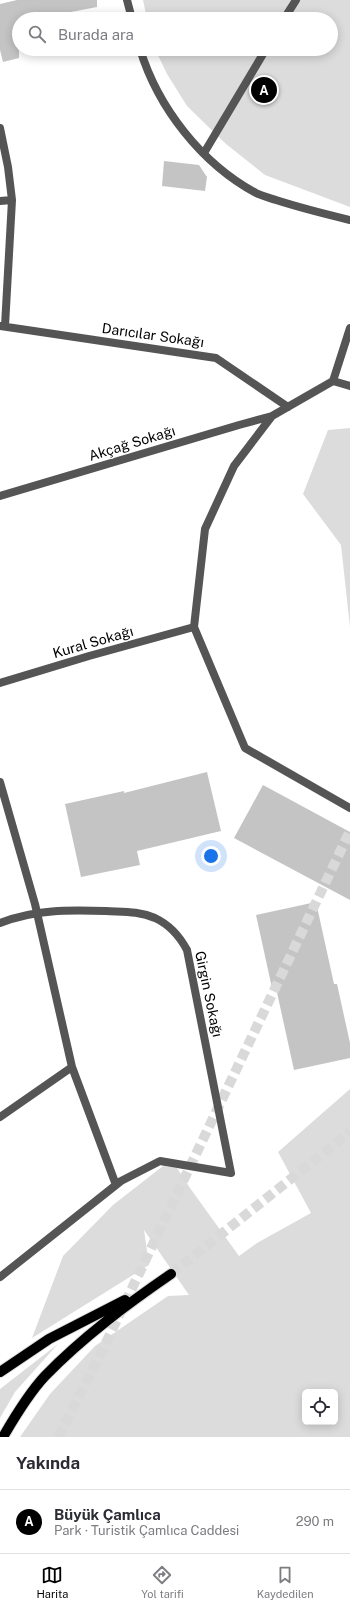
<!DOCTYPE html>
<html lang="tr">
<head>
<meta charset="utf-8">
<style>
	:root { --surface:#fff; --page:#f2f2f3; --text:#2b2b33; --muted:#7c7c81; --line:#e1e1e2; --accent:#000 }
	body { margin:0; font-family:"Public Sans",sans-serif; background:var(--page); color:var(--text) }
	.controls { position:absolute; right:12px; bottom:12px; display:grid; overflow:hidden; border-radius:6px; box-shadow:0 2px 10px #0003 }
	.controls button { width:36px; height:36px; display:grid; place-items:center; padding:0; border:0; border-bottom:1px solid var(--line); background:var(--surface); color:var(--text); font:20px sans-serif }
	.you { position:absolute; left:211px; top:856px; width:14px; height:14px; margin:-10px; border:3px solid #fff; border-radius:50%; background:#1a73e8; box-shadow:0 0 0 6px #1a73e833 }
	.badge { display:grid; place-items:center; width:26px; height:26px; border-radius:50%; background:var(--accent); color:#fff; font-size:13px; font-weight:700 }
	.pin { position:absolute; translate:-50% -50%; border:2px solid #fff; box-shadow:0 1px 4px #0006 }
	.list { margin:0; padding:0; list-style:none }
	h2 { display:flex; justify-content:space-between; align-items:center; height:52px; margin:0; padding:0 16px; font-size:17px }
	h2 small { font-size:13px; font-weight:400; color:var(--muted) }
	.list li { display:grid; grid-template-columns:26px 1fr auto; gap:12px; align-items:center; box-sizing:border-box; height:64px; padding:0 16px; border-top:1px solid var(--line) }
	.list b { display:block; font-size:15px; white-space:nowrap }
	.list p { margin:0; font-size:13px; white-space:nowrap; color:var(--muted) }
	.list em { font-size:13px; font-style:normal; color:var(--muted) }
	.icon { flex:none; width:22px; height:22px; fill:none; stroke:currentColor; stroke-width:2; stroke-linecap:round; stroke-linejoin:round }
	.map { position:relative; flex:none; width:350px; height:1437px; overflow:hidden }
	.search { position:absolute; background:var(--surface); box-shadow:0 2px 10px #0003; left:12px; right:12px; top:12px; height:44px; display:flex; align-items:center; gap:10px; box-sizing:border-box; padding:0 14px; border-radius:22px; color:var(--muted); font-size:15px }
	.sheet { height:116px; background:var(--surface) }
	nav { display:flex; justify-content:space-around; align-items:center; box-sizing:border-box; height:56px; border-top:1px solid var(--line); background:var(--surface); font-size:11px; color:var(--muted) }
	nav a { display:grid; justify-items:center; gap:2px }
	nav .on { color:var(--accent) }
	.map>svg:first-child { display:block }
	.green { fill:#dcdcdc; fill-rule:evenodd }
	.building { fill:#c4c4c4 }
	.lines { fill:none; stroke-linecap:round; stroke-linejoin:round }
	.primary-tunnel { stroke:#d9d9d9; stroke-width:10; stroke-dasharray:10 5; stroke-linecap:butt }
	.primary-casing { stroke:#dbdbdb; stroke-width:12 }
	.lane { stroke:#555; stroke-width:8 }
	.street { stroke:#555; stroke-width:8 }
	.primary { stroke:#000; stroke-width:10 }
	.labels { text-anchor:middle; stroke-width:3; stroke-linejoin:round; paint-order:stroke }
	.street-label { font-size:14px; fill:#000; stroke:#fff }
</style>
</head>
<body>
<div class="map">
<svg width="350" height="1437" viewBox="0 0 350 1437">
	<rect width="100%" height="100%" fill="#fff"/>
	<path class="green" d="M143,0h207v207l-85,-32 -39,-31 -39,-38 -20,-32 -12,-25h176v-30h-184z
		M350,428v199l-9,-82 -38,-51 25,-64z
		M350,1089v348h-330l30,-43 45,-48 73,-50 21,-1 -45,-65 5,35 -117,73 31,-82 50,-51 50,-39 14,2 13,20 49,68 18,-13 54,-30 -33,-61zM305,1392h30v30h-30z
		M58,1344l-43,48 -15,26v-29z"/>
	<path class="building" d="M17,0h80v7l-63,12h-15v39l-16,4 -3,-12v-46z
		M164,161l35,4 8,12 -2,14 -43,-5z
		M207,772l14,59 -84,20 3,14 -59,12 -16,-73 59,-13v2z
		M263,785l87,47v68l-116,-62z
		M316,902l18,82h3l13,59v15l-56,12 -18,-82h-4l-16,-73z"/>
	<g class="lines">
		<path class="primary-tunnel" d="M171,1274l179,-142
			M58,1437l46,-90 246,-516"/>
		<defs>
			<path id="primary" d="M0,1372l49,-33 76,-39
				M3,1437c11,-19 27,-45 42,-61 38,-39 81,-71 126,-102"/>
		</defs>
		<use href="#primary" class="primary-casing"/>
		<path class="lane" d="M284,19l12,-19
			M204,153l62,-104"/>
		<path class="street" d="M127,0l5,19
			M140,49c18,59 62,115 116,144 6,3 14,5 20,7 25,8 49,14 74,20
			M0,128l8,39 4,33 -7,126
			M0,201l12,-1
			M0,326l216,32 72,49
			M350,328l-17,53 17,5
			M333,381l-61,35 -38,50 -29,63 -11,98 51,121 105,60
			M0,496l239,-71 33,-9
			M0,683l89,-27 105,-29
			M0,782l35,122 37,163 44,118
			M0,923c35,-14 69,-13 106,-12 17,1 33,0 49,7 15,7 24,17 32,32l44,223 -71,-12 -39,20 -121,96
			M0,1117l72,-50"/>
		<use href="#primary" class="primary"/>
	</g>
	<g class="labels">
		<g class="street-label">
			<text transform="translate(153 335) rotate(8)" y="5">Darıcılar Sokağı</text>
			<text transform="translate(132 443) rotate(-17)" y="5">Akçağ Sokağı</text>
			<text transform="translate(93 642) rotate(-16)" y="5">Kural Sokağı</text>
			<text transform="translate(209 994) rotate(78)" y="5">Girgin Sokağı</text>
		</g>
	</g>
</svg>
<div class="controls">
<button><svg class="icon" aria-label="locate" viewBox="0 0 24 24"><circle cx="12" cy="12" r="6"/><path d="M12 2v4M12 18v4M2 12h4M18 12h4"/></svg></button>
</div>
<div class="you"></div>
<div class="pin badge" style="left:264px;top:90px">A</div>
<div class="search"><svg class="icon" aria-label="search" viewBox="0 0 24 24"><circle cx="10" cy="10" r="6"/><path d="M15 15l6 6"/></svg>Burada ara</div>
</div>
<section class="sheet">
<h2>Yakında<small></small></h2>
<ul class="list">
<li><span class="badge">A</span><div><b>Büyük Çamlıca</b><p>Park · Turistik Çamlıca Caddesi</p></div><em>290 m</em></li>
</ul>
</section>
<nav>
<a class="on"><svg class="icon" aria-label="map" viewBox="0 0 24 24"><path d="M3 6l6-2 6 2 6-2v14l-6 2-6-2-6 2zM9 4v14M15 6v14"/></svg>Harita</a>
<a><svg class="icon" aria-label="directions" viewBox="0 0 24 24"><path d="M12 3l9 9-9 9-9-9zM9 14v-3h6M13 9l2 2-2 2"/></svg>Yol tarifi</a>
<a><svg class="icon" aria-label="saved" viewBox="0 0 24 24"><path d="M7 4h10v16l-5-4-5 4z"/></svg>Kaydedilen</a>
</nav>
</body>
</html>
